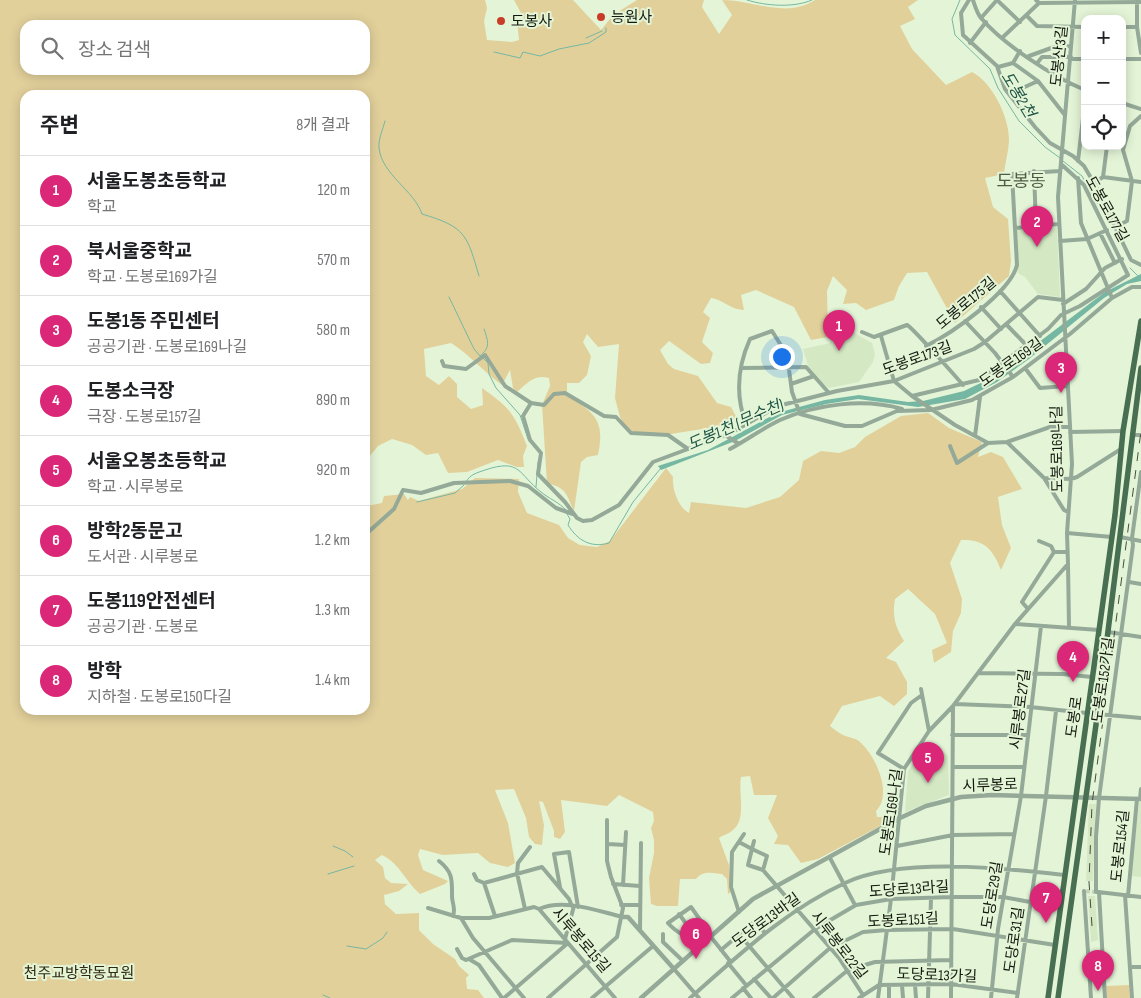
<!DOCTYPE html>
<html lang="ko">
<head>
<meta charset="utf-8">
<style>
	:root { --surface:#fff; --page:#f6f6f6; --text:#202124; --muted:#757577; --line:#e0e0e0; --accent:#db2777 }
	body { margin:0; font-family:"Sofia Sans Condensed","Noto Sans KR",sans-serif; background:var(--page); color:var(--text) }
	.controls { position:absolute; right:15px; top:15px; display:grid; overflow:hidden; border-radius:10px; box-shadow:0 2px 12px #0003 }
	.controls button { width:45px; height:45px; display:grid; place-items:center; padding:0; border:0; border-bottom:1px solid var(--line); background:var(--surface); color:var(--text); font:25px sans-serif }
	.you { position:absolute; left:781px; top:356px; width:18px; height:18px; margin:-12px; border:4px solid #fff; border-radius:50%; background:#1a73e8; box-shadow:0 0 0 8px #1a73e833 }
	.badge { display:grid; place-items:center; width:32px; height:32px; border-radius:50%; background:var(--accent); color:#fff; font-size:16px; font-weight:700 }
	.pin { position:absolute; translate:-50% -41px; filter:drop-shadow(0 1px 2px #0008) }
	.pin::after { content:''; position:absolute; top:26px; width:18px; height:15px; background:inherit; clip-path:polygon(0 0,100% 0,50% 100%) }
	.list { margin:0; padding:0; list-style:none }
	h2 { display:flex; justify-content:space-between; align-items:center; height:65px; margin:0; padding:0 20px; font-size:21px }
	h2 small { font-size:16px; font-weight:400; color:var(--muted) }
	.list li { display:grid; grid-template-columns:32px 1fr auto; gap:15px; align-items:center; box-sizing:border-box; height:70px; padding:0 20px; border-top:1px solid var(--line) }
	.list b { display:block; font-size:19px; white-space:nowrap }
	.list p { margin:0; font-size:16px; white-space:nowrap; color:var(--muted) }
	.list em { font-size:16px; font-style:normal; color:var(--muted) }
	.icon { flex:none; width:28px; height:28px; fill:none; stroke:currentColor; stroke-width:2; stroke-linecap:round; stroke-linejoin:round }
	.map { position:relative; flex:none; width:1141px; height:998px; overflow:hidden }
	.search { position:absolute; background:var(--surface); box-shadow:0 2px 12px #0003; left:20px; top:20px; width:350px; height:55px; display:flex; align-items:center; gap:12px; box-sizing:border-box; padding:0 18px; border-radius:15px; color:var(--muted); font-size:19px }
	.panel { position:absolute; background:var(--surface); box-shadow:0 2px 12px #0003; left:20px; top:90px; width:350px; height:625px; border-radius:15px }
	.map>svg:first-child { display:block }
	.built { fill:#d4e8c4 }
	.green { fill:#e2d09b; fill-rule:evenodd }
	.water { fill:#75b7a2 }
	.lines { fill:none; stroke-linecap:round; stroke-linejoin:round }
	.stream { stroke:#75b7a2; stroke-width:1 }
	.minor-tunnel { stroke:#c5d4b9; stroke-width:4; stroke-dasharray:4 2; stroke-linecap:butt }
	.minor { stroke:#94a998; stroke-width:4 }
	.tertiary { stroke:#94a998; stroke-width:4.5 }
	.primary { stroke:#486f52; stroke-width:5.5 }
	.rail { stroke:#454d3e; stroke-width:1; stroke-dasharray:9 9; stroke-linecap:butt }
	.poi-dot { fill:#c93d28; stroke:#e4f5d7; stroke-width:2 }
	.labels { text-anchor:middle; stroke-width:4; stroke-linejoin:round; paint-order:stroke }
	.poi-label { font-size:15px; fill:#13190e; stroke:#e4f5d7; text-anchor:start }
	.street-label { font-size:15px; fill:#13190e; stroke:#e4f5d7 }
	.park-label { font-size:15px; fill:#31290f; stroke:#e4f5d7 }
	.water-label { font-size:16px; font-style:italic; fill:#1e5445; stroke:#e4f5d7 }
	.quarter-label { font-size:18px; fill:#4f5d44; stroke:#e4f5d7 }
</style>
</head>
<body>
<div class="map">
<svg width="1141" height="998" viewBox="0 0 1141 998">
	<rect width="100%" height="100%" fill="#e4f5d7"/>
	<path class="built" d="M1057,227l3,70 -22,-3 -13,-17 -7,-4 -2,-43z
		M845,319l11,15 16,9 3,11 -2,8 -14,20 -30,6 -12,-9 -9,-13 -5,-17 27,-6 -1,-21z
		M925,745h11l12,11 1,39 -44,17 3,-41z
		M1139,802h2v75l-10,-1z
		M1089,804h7l-3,77h-7z
		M1088,896h7l2,31 1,13 -7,2z"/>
	<path class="green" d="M0,0h485l2,8 -3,13 3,19 25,2 7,-2 -2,-19 4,-8 -7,-13h59l28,30 12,-15 24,-15h67l-2,7 17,27 13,-19 -10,-15c32,0 63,19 93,0h103l-10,7 7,12 -15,7 12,23 34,36 26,-13c20,10 37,45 37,67 0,11 -4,24 -5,35l-19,4 8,29 15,12 3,42 -2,15 -54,47 -28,-51 -20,1 -8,13 -5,14 -28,10 -10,-7 -13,1 4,-14 -14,-14 -6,15 1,46 -17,3 -17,-33 -38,-17 -15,5 3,15c-13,0 -20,-10 -33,-12l-8,14 7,6 -8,24 11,11 -3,10 -9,1 -32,-23 -9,9 8,14 6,5 24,7 19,27 14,4 7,13 -17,6 -50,8h-35l-10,-5 -6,-12 -5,-19 4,-54 -21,3 -11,-13 -4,8 8,14 -4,19 -8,8h-12v13c29,17 38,25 31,59l-11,2 -6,5 -7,49c-8,-17 -7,-23 -27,-28l-5,-78 8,-19 -1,-8c-14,-4 -22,5 -32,14l-4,-4 -3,-18 -8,15c-18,-13 -32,-30 -51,-42l-27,6 2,27 13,9 10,-9 8,8v13l14,12 12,-4 -1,-17c28,20 32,25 45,58l-4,10 1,11h-7l-19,-7 -31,12 -19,1 -10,-20 -12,2 -14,-10 -20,-6 -14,7 -13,16v-367h-340v615h340v-206l2,2 15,-3 2,-7 20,-2 4,6 2,-3 9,4 43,-12 13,-11 44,1 -1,13 9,21 32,12 9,13 12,7 17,2 13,-6 56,-73 7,9c-1,12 5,30 16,36l2,-11 55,6 34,-11 19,-17 4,-19 18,-10 18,2 16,-6 10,-10 36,-21 27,-3 21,15 33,14 -4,15 13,-5 12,5 19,32 -24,8 4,28 9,23 -10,22c-8,-21 -17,-31 -40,-30l-11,23 12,36 -1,14 -8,18 -2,21 -17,11 -2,-13 15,-7 -12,-29 -27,-25 -13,10c-3,16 0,28 9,42l-18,17 10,4 11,20v12l-13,12 -14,-10 -38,10 -12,20c4,3 9,7 13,9 6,3 14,3 18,8 15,14 32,51 15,68l1,6h6l1,7 -66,35 -17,4 -13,-18 -14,-1 4,-8 -10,-18 9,-23h-23l-4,-19 -9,1c-3,15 6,42 -8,53 -4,4 -10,5 -14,8l10,27 2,27 -3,2 -1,-15 -5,-5c-9,-1 -19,-4 -26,5h-16l-2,27h-21l-6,-2 -2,-26 5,-25v-13l-3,-12 3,-7 -1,-9 -34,-17 -12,11 -46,-6 4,32 -5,7 -6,-2v-6l-11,-29 -4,-1 5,24 -2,20 -7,-1 -6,-7 -3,-19 -12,-29 -19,1 13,33 7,40 -7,4 -18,-4 -12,-10 -35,2 -23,-6 -2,6 5,15 25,11 -3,3 -25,10c-15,-13 -20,-30 -38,-39l-7,5 8,7 2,11 6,5 17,1 -9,7 -15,4 1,9 11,10 23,-1v17l14,14 22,15 4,7 10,9 -3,3 1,11 11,1 6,8h-484zM25,25h340v45h-340z
		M1129,985l1,13h-23l-1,-12z"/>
	<path class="water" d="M1141,274v7l-14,3 -23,14 -75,61 -32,23 -32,17 -47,8 -60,-8 -32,5 -44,11 -47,26 -74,29 -3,-4 50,-16 69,-37 48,-13 34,-5 49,7 15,-1 41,-10 29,-14 112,-85z"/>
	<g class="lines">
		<path class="stream" d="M747,0c19,6 47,8 65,0
			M960,0l-8,19 3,16 35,34 8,19 21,33 26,26 15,11
			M586,38l16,-7
			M494,52l26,6 3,-6 17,4 19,-7 30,-6 17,-11v-4
			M385,121c-2,8 -7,19 -6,27 3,27 35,42 43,66 44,13 45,21 57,62
			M1063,161l19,15 22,39
			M1130,268l8,8
			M449,297l25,52 6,7
			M480,356c11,-9 8,-15 4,-27
			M483,358l5,5 1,11 7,14 24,27 8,24
			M466,482c4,-8 11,-9 19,-12 36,-12 33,4 56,22 7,6 19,11 25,18
			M536,487l2,-25
			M417,502l38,-9 9,-8
			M567,514l3,5 -2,6c10,16 23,23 41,18l24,-41 28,-34
			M333,846l12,5 8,6
			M328,874l26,-8
			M347,946l19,3 17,-11 4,-6
			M323,995l7,3"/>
		<path class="minor-tunnel" d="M1086,891l9,1"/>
		<path class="minor" d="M969,0l-8,13 2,22 34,31 8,23 30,38 15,16 23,13 11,10 10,17 37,77 10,5
			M973,0c2,6 4,13 8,18 22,26 72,59 104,72
			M997,0l23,22
			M1036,0l3,3 102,-1
			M1137,2v25l4,26
			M1027,16l10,10 48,1
			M981,18l16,-18
			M1122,27h15
			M1002,38l37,-35
			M970,43l16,-21
			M1029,56l25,-9 17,-1
			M1070,59h15
			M1122,59h19
			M1038,62l4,-5h29
			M1013,63l25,18 26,33
			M998,67l15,-4 7,-12
			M1009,94l29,-13
			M1122,103l19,6
			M1078,161l7,-60
			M1034,171l2,56
			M1103,177l4,-31
			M1078,178l3,45 31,75
			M1094,183l9,-6 38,5
			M1115,227l12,-6 5,-40 -9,-31 7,-24 11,-10
			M1015,228l44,-4
			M1100,233l15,30
			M1060,241l27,-2 20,-9
			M1000,291l40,45
			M1063,304l23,-15 19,-21 17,-9
			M981,307l20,22
			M965,321l30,32 18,24
			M1006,324l21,22
			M862,332l12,5 33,-12c4,1 50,53 56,60
			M881,336l13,45 18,15 67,-16 69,-51 13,-14 19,-9 48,-31 -44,-90 -23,-21
			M926,346c25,-12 85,-54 91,-81l-5,-91 48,-3
			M442,361l2,5 22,3 19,-14 20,31 26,17 13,2 10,-11 11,-1 39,23 12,1 15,16 37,2 20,14
			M741,368l65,-1 23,26
			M1025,368l15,20 27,-2
			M791,384l23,-8
			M912,396l43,29 33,18 19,-1 43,-15h19
			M531,403l-8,13 7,24 11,13 -3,21 27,28 12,16 6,3 9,-1 27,-15 34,-43 78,-29 47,-27 59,-15 57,-10 80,-32 11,-7 53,-45 25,3
			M800,414l45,12h17l35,-15 34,-1 41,-10 41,-23 57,-43 42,-36 20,-11h9
			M746,424c-11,-29 -9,-56 4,-85l22,-8 15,24 5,37 8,22
			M1070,432l53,-1
			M725,435l14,9
			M1134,435h7
			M975,436l5,-39
			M1007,442l37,36 20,32 4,2
			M950,446l7,17 31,-20
			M730,449c17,-9 33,-21 50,-29 37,-16 84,-22 122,-11
			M1044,478l27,1 6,-2 44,-28
			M1067,533l45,4
			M365,535l29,-26 9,-19 18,3 33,-10 56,-2 18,5 28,22 17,6
			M1120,537l21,4
			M1054,552h13
			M1068,564l1,63
			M1129,582l12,2
			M1028,609l-6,-7 32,-50 -3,-6 -12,-5
			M1015,624l84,6
			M1108,632l33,5
			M978,673l84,1 30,3
			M921,689l8,42
			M955,704l75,3 57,6
			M1097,714l44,4
			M952,735h75
			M953,767h71
			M904,769l-26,-16 33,-50 11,-8
			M1140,799l1,-10
			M739,842l13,7 -4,16 15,5 4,-14 -15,-7 2,-8
			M608,844l17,1
			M897,846l56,-11 61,-1
			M830,858l25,47
			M439,861c14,11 13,19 13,35 0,8 4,12 1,20
			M763,870l76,88 24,37
			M474,874l3,6 7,3 11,33
			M484,883l58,-16 27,32 3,7
			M613,884l27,2
			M623,885l3,-53
			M560,887l-6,-33 15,-2 9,55
			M1084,891l7,107
			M1096,892v-55l3,-39 34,-253 -1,-7 9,-66
			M1098,892l43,5
			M1099,892l6,106
			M1125,895l7,103
			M1128,896l9,-97
			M621,905h19
			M428,908l33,10h28l45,-11 5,2 76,89
			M525,909l-8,-36 1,-10 12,-16
			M539,909c25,-11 58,2 84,8
			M739,912l-8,-25 1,-35 12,-18
			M679,914l14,19
			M461,918l12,20 51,60
			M640,930l1,-87
			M663,934v8l20,19
			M739,934l54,64
			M689,936l14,-12 -12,-17 -23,16c10,12 20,12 31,24
			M711,937l19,24
			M565,939l9,-33
			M457,949l5,9 4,2 46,-20 56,3
			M721,950l32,-27 3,-1 9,11
			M469,959l10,6 23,33
			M728,963l18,22
			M1130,967h11
			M674,969l25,29
			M754,979l17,19
			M889,985v13
			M902,985l1,13
			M915,985l1,13
			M743,988l8,10
			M504,998l64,-55
			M548,998l69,-61 6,-29 -12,-31 -4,-16v-41
			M592,998l61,-52
			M690,998c49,-43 96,-88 155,-115 55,-26 159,-15 219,-8
			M732,998l83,-69 41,-24 35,-6 61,-2h51l27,5
			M773,998l57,-50 33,-16 24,-2 66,-1 102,16
			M814,998l34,-28 27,-8 76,-2
			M859,998l20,-13 72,-1 67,9
			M878,998l13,-99 13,-130 25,-38 24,-25 62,-82 53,-60 -1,-31 5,-69 -14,-267 17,-197
			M928,998l3,-100
			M951,998l2,-292
			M991,998l7,-69 23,-133 20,-170
			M1017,998l29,-202 10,-85"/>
		<path class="tertiary" d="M623,917h5l46,52
			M641,998l112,-99 147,-81 26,-12 35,-9 31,-2 149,4"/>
		<path class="primary" d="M1048,998l67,-483 8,-84 18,-110
			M1058,998l41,-295 42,-335"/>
		<path class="rail" d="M1092,926l-3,-44 3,-78 49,-373"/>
	</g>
	<g class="poi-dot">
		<circle cx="601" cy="17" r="5"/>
		<circle cx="501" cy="21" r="5"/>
	</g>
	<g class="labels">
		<g class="poi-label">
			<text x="611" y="22">능원사</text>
			<text x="511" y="26">도봉사</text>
		</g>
		<g class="street-label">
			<text transform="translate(1059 56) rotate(-84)" y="5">도봉산3길</text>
			<text transform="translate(1107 209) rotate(61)" y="5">도봉로177길</text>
			<text transform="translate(966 303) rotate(-40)" y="5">도봉로175길</text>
			<text transform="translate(917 358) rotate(-20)" y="5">도봉로173길</text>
			<text transform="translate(1011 362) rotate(-35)" y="5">도봉로169길</text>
			<text transform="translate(1057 449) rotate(-91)" y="5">도봉로169나길</text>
			<text transform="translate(1103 680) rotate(-82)" y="5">도봉로152가길</text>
			<text transform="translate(1020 709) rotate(-83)" y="5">시루봉로27길</text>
			<text transform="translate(1074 717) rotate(-82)" y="5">도봉로</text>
			<text transform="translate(990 785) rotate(-2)" y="5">시루봉로</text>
			<text transform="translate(891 812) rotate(-82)" y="5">도봉로169나길</text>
			<text transform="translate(1120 846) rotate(-84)" y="5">도봉로154길</text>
			<text transform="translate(909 889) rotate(-4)" y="5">도당로13라길</text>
			<text transform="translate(992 895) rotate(-81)" y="5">도당로29길</text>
			<text transform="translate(766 920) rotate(-36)" y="5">도당로13바길</text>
			<text transform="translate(903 920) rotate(-3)" y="5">도봉로151길</text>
			<text transform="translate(581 940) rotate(49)" y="5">시루봉로15길</text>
			<text transform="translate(1014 940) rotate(-82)" y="5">도당로31길</text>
			<text transform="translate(839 945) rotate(52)" y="5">시루봉로22길</text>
			<text transform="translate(937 975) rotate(2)" y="5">도당로13가길</text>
		</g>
		<g class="park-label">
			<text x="79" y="978">천주교방학동묘원</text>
		</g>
		<g class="water-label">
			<text transform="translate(1019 94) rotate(59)" y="6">도봉2천</text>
			<text transform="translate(735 424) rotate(-24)" y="6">도봉1천 (무수천)</text>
		</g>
		<g class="quarter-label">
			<text x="1021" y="187">도봉동</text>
		</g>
	</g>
</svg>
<div class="controls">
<button>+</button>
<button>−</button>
<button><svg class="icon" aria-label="locate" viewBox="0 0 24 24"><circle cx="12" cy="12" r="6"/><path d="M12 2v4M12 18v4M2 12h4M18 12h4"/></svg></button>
</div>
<div class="you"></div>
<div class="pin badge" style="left:839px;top:351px">1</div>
<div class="pin badge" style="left:1037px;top:247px">2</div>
<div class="pin badge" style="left:1061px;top:393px">3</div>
<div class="pin badge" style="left:1073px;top:682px">4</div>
<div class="pin badge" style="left:928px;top:783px">5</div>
<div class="pin badge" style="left:696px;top:959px">6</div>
<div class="pin badge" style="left:1046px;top:923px">7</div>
<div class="pin badge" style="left:1098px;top:991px">8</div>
<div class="search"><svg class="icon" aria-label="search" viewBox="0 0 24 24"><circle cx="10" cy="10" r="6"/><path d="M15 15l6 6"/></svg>장소 검색</div>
<section class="panel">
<h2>주변<small>8개 결과</small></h2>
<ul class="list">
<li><span class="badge">1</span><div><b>서울도봉초등학교</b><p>학교</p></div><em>120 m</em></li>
<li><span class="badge">2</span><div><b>북서울중학교</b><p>학교 · 도봉로169가길</p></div><em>570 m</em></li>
<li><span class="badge">3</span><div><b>도봉1동 주민센터</b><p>공공기관 · 도봉로169나길</p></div><em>580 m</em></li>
<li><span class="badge">4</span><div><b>도봉소극장</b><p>극장 · 도봉로157길</p></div><em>890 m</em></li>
<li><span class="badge">5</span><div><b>서울오봉초등학교</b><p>학교 · 시루봉로</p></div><em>920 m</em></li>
<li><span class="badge">6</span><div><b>방학2동문고</b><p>도서관 · 시루봉로</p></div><em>1.2 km</em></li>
<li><span class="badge">7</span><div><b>도봉119안전센터</b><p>공공기관 · 도봉로</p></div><em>1.3 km</em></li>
<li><span class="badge">8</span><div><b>방학</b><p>지하철 · 도봉로150다길</p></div><em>1.4 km</em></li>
</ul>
</section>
</div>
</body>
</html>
